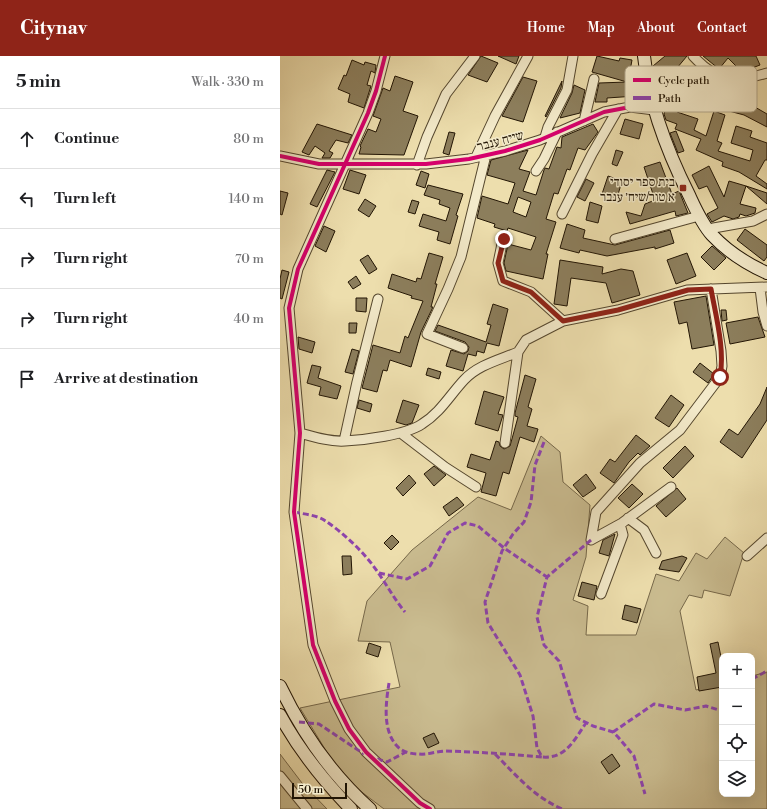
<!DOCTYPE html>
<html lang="en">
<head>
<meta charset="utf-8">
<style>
	:root { --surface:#fff; --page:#f2f2f2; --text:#202124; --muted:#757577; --line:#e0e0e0; --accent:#8f2418 }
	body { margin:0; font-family:"Libre Bodoni","Frank Ruhl Libre",serif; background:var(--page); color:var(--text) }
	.controls { position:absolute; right:12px; bottom:12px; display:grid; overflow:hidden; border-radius:8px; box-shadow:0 4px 16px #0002 }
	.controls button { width:36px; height:36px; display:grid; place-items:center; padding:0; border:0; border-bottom:1px solid var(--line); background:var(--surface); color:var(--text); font:20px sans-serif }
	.scale { position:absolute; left:12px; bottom:10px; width:55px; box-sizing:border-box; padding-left:4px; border:2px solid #221504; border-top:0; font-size:11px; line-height:14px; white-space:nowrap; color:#221504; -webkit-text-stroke:3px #f3eaca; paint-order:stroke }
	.stop { position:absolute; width:12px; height:12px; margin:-9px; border:3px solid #8f2418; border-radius:50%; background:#fff }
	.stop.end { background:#8f2418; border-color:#fff; box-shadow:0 1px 4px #0008 }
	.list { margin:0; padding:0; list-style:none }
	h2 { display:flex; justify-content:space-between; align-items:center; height:52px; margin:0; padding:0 16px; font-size:17px }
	h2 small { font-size:13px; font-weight:400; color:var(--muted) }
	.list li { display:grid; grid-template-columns:26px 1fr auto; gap:12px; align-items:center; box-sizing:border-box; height:60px; padding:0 16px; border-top:1px solid var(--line) }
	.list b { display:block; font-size:15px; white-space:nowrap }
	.list em { font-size:13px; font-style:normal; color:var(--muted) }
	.icon { flex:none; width:22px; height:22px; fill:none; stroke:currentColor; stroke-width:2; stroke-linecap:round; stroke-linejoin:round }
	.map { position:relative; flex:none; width:487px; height:753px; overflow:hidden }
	header { display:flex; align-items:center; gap:24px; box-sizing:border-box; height:56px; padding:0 20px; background:var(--accent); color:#fff }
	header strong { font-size:19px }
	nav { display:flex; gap:22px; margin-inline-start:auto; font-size:14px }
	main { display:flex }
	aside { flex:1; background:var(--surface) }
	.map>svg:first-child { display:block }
	.green { fill:#cabc90; stroke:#76684a }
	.building { fill:#8c7e5c; stroke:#221504; fill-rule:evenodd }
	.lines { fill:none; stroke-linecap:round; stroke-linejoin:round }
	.street-casing { stroke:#55472e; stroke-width:11 }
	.secondary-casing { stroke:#221504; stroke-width:14 }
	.street { stroke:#f3eaca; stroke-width:9 }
	.secondary { stroke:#f3eaca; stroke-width:12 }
	.quiet { stroke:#8e44ad; stroke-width:3; stroke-dasharray:6 3; stroke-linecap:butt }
	.cycleway-casing { stroke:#f3eaca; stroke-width:6 }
	.cycleway { stroke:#d6006c; stroke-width:4 }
	.route { stroke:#8f2418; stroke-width:5 }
	.poi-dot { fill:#8f2418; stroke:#f3eaca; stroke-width:1.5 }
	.labels { text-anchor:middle; stroke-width:3; stroke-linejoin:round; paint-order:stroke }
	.street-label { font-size:13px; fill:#221504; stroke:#f3eaca }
	.poi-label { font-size:13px; fill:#221504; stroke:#f3eaca; text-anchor:end }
	.key { fill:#f3eaca; stroke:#b4aa8f; stroke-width:1 }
	.key-label { font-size:11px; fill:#221504 }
</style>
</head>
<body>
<header>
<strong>Citynav</strong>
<nav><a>Home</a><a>Map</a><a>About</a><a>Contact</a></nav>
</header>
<main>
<aside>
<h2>5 min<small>Walk · 330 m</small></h2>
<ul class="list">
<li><svg class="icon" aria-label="ahead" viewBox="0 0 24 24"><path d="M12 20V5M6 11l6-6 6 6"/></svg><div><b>Continue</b></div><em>80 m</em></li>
<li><svg class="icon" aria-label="left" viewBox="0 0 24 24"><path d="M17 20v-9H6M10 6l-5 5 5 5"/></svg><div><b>Turn left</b></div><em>140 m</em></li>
<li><svg class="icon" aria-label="right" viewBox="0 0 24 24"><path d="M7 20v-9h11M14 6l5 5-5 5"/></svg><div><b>Turn right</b></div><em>70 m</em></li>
<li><svg class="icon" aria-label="right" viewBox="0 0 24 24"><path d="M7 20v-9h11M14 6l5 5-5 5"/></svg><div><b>Turn right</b></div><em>40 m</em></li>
<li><svg class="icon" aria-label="arrive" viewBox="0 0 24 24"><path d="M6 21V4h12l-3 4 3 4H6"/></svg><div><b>Arrive at destination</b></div></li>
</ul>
</aside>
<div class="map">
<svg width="487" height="753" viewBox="0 0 487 753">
	<rect width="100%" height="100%" fill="#eddead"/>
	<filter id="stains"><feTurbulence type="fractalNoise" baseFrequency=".005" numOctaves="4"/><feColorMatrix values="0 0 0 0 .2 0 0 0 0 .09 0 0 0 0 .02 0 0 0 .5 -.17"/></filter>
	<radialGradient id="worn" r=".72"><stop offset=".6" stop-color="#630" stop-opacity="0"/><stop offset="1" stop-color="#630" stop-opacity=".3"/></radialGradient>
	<path class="green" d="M261,380l19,16 3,30 27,23 -4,52 -13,43 15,6 -2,29h50l20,-61 23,7 17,-28 11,6 18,-22 19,16 -14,43 -26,-6 -2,8 -13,-3 -9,16 16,79 26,-6v110h30v-118l15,-4v137h-383l-42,-32 -42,-69 100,-21 -10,-45 -32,-1 9,-40 45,-51 66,-53 33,13z
		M0,698l22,29 25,26h-47z"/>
	<path class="building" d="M201,0l17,7 -11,19 -19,-7z
		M218,0h21l-3,8z
		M317,0l22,5 1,-3 12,2 -4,22h6l2,14 -29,2v4h-12l4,-19 28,-1 -35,-10z
		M385,0h22l-15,18 15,8 -6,10 -4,-3 -5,18 6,2 -1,3 21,7 -4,11 12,6 8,-25 11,4 -8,26 5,2 -4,8 32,10 3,-11 -22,-7 5,-17 16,5 -2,6 17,6v17h-2l-9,16 11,8v5l-28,-17 -17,-6 1,-4 -27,-12 5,-11 -26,-10 2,-5 -11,-4 -2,-6 5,-14 -6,-1 3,-11 -12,-15 -1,-7z
		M423,0h53l4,9 -21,8 -3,-7 -8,-8 -9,11z
		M72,4l12,5 1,-3 11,3 -1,8 -4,-2 -4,14 4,1 -7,22 -16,-6 2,-8 -12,-5 6,-14 2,1z
		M115,20l18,6 -10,29 15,5 -14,39 -45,-1 2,-7 -1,-1 8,-17 8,3 5,-13 -8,-3 10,-28 7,3z
		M243,21l14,4 -14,41 -21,-6z
		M282,25l-1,7 -15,29 -1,-1z
		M294,29l11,5 -5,23 -20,5 12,-25z
		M453,41l16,5 -1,1 19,11v13l-23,-12 -15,-4z
		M345,63l18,5 -4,15 -19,-5z
		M37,68l35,11 -4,8 -12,-3 -7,11 4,2 -3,5h-8l3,-5 -10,-7 -6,9 -7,-3z
		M313,68l5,8 -13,18 -7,-2 -8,22 -3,-1 -9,25 -4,-1 -8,26 10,3 -10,32h2l-5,25 -37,-8 -2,-8 4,-19 23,6 5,-13 -28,-9 -1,3 -13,-4 1,-3 -18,-6 5,-22 26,8 7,-21 -28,-8 4,-15 37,-10 -9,19 11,3 -7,19 13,4 8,-25 1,-2 4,1 8,-22 4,1 1,-11zM238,141l13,5 -5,15 -13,-5z
		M396,75l8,20 -6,2 -8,-20z
		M169,76l6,1 -6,22 -6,-2z
		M336,94l7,2 -6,14 -5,-2z
		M380,106l12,32 7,-3 9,22 -12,3 -1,-5 -45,13 -4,-12 15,4 4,-12 10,-4 -11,-33z
		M429,110l15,31 5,-16 17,5 -6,18 16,4 -1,5 -9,3 -6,-2 -1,3 -6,2 -9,-3 -12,6 -5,-8 11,-6 -11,-22 -8,3 -7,-14z
		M47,114l8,2 -18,35 -7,-3z
		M70,114l16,5 -7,19 -16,-5z
		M141,115l8,3 -4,14 -9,-3z
		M328,120l14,5 -5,17 -15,-4z
		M306,123l8,4 -9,18 -8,-4z
		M148,129l35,9 -7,21 2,1 -8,28 -13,-4 2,-8 -20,-6 4,-12 23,7 4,-13 -11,-4 1,-4 -16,-5z
		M466,130l21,7v11z
		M0,135l8,2 -6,22 -2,-1z
		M85,143l11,7 -7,11 -11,-7z
		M132,144l7,2 -4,12 -7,-2z
		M310,146l12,4 -4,17 -12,-3z
		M287,168l18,6 -2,8 32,7 55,-15 4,13 -19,6v-2l-48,9 -27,-6 -1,3 -19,-5z
		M44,170l11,5 -9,21 -11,-6z
		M465,173l22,16v12l-3,4 -27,-21z
		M432,190l14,12 -12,12 -13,-13z
		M149,197l14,4 -8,27h2l-6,23h2l-12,25 -10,35 -21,-7 -3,11 -4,-1 -6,22 -15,-4 11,-43 27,8 5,-17 3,2 15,-37 -12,-3 1,-2 -24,-8 4,-14 24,8 1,-4 4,1z
		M407,197l9,23 -20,8 -9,-24z
		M88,199l9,14 -8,5 -9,-14z
		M280,204l43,7 -1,7 19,-5 12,2 7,24 -28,8 -6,-20 -35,-5 -4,28 -13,-2z
		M2,214l7,2 -7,27 -2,-1v-19z
		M76,220l5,8 -8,5 -5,-7z
		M426,240l8,49 -22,4 -5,-27 -8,2 -5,-22z
		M76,242h11l-1,14 -10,-1z
		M213,248l15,5 -9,37 -12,-3 -3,10 -7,-2 -1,5 -8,-2 -5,17 -17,-5 5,-16 13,4 4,-3 1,-4 -4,-5 -30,-11 3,-6 48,17 5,-17 -4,-1z
		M441,254h5l1,10 -5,1z
		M478,261l7,20 -35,7 -4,-21z
		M69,267h8l-1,10h-7z
		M18,281l17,5 -3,11 -13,-4z
		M72,293l7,2 -6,23 -8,-2z
		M420,307l14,11 -6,9 -15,-11z
		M32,309l9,2 -3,11 23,8 -4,13 -18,-4 2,-8 -14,-4z
		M148,312l13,4 -2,7 -13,-4z
		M245,319l11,4 -8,28 4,2 -5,17 11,3 -4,13 -14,-5 -11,37 -6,-2 -7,24 -15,-4 5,-19 -19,-6 4,-13 19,6 6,-19 3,1 1,4 4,3 6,-3 8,-29 -3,-1v-3z
		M487,331v33l-25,38 -22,-16 9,-13 9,6 22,-31z
		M204,335l20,6 -6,17 5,1 -5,16 -23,-7z
		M391,339l13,10 -15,22 -14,-9z
		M79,344l13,4 -2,8 -13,-4z
		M123,344l16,5 -7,18 -6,2 -10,-3z
		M356,379l14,11 -10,9 -2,-2 -9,9 -15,21 -14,-10 10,-14 5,3z
		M405,390l9,10 -21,22 -10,-10z
		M154,410l12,9 -12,11 -10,-12z
		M306,418l10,14 -13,9 -10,-12z
		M129,419l7,8 -13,13 -7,-8z
		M352,428l11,10 -14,14 -11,-10z
		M397,432l9,11 -20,18 -10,-11z
		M177,441l7,8 -15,11 -6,-9z
		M335,478l-6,22 -10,-3 4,-13z
		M112,479l7,7 -8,8 -7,-7z
		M62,500h9l1,18 -9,1z
		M402,500l5,2 -8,14 -20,-3 3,-8z
		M302,526l15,4 -3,14 -16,-4z
		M345,549l16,4 -4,14 -15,-4z
		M438,586l4,20v25l-23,4 -2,-14 19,-4 -6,-29z
		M89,587l12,4 -3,10 -12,-4z
		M154,677l5,10 -11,5 -5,-10z
		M332,698l8,12 -11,8 -8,-12z"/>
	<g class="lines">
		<defs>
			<path id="street" d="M105,0l-9,35 -8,22 -70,156 -9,39 11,125 -6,79 19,133 22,56 14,28 17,23 54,51 10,6
				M413,0c24,26 41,27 74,17
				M304,65l10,-42
				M265,81l3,-10 19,-37 6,-34
				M0,100l39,8h107l43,-5 36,-8 35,-11 64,-28 26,-5 24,3
				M196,101l19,-41 33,-60
				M137,109l10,-28 19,-43 29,-38
				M256,115l8,-12 13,-27
				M282,158l30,-60 26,-45
				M428,173l45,-8 14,-7
				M223,183l-5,24 5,18 28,11 32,29
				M335,183l84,-23
				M480,232l3,24 4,14
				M183,292l-36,-14 21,-45 13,-32 25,-102
				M20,377c14,4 30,9 45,8 19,-1 61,-6 77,-17 18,-11 28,-29 42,-44 14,-15 35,-20 54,-28
				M122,378l43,33 31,20
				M64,385l13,-59 21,-83
				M225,387l13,-91 8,-12 37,-19 55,-11 69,-20 80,-3
				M348,462l16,12 12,23
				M311,484l5,-28 44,-49 40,-33 40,-53 2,-11 -1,-15 -10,-62
				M311,484l31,-17 49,-36
				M467,500l20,-18
				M321,538l22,-59 -3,-11
				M0,720l27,33"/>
			<path id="secondary" d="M364,0c5,49 23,95 45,139 6,13 13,29 23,40 15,16 35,29 55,38
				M0,630c22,46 52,89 90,123
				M0,659c19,35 43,65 71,94"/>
		</defs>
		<use href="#street" class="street-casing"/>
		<use href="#secondary" class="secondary-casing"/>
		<use href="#street" class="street"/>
		<use href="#secondary" class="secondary"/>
		<path class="quiet" d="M264,386l-9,23 -4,37 -7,20 -11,12 -11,17 -17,51 3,21 32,52 13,41 4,32 5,9c24,2 32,-17 44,-34
			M14,456c9,2 22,3 30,8 20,13 42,34 55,54 9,13 16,26 26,38
			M311,484l-44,37 -10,40 7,28 15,16 18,57 16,8 20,6 5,5 16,19 11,38
			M99,517l28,6 23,-13 18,-33 17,-10 13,3 26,22 43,29
			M472,623l15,-8
			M109,627c-3,19 -7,47 8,63 5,6 14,8 22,8 9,1 18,-3 27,-3 32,1 64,3 96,6
			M19,666l20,2 45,30
			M333,676l41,-28 31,6 21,-4 16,5
			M215,698c22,22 38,42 67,55
			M97,703l10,3 19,-10"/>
		<defs>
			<path id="cycleway" d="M105,0l-9,35 -8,22 -70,156 -9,39 11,125 -6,79 19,133 22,56 14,28 17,23 54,51 10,6
				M0,100l39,8h107l43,-5 36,-8 35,-11 64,-28 26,-5 24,3"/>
		</defs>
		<use href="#cycleway" class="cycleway-casing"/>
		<use href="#cycleway" class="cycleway"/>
	</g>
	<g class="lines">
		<path class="route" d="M224,183l-6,24 5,18 28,11 32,29 55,-11 70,-20 23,-1c5,28 14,60 9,88"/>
	</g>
	<rect class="poi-dot" x="399" y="128" width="8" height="8" rx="2"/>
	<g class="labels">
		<g class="street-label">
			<text transform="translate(220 84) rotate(-15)" y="5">שייח ענבר</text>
		</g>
		<g class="poi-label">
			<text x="395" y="130">בית ספר יסודי<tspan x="395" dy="15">א טור/שיח׳ ענבר</tspan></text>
		</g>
	</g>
	<rect x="345" y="10" width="132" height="46" rx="6" class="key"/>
	<rect x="353" y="22" width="18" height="4" fill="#d6006c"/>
	<rect x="353" y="40" width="18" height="4" fill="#8e44ad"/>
	<g class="key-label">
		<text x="378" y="28">Cycle path</text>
		<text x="378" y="46">Path</text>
	</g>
	<rect width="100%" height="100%" filter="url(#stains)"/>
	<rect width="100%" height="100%" fill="url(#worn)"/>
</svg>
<div class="controls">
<button>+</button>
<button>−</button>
<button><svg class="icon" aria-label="locate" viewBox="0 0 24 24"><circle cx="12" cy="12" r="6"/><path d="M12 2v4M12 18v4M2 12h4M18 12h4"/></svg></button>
<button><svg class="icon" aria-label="layers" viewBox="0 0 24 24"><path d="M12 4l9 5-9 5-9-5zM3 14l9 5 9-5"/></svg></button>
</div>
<div class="scale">50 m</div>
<div class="stop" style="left:440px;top:321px"></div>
<div class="stop end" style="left:224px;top:183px"></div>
</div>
</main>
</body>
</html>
